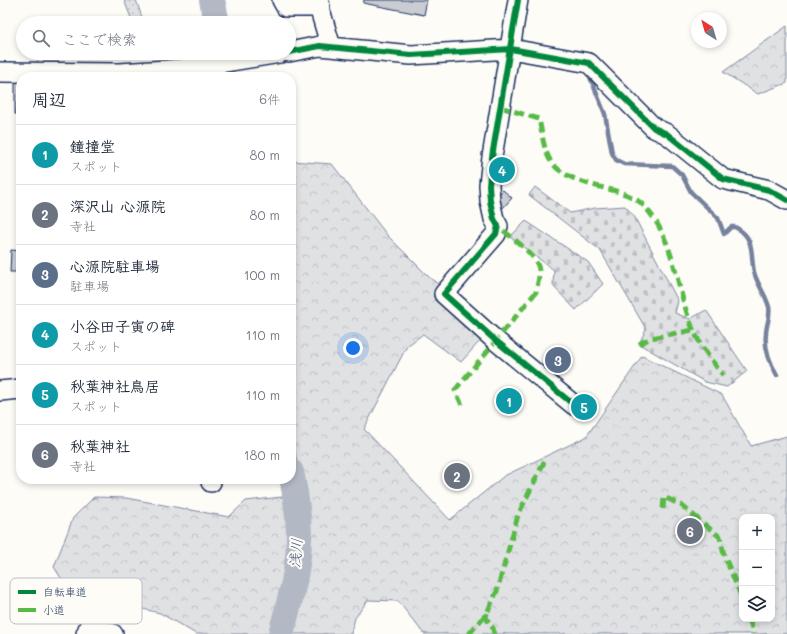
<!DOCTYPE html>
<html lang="ja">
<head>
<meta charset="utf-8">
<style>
	:root { --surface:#fff; --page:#f6f6f7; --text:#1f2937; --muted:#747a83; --line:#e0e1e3; --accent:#2563eb }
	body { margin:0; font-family:Mali,"Klee One",sans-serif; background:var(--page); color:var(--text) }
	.controls { position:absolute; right:12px; bottom:12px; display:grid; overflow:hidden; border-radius:8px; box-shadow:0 2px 6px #0003 }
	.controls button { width:36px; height:36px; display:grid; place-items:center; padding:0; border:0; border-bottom:1px solid var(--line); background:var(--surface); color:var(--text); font:20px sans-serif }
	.compass { position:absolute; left:691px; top:12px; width:36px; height:36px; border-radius:50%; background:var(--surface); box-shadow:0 2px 6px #0003; rotate:323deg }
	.you { position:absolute; left:353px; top:348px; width:14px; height:14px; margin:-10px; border:3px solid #fff; border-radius:50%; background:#1a73e8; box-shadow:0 0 0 6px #1a73e833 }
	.badge { display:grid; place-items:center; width:26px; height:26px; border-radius:50%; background:var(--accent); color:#fff; font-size:13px; font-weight:700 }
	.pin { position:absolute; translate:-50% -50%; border:2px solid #fff; box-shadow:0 1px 4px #0006 }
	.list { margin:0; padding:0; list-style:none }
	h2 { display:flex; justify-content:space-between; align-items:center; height:52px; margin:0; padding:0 16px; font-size:17px }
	h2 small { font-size:13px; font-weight:400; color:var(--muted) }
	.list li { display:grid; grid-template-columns:26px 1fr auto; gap:12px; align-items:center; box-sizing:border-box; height:60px; padding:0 16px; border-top:1px solid var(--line) }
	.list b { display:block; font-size:15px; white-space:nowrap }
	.list p { margin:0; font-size:13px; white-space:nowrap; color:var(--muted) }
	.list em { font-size:13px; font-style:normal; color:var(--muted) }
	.icon { flex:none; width:22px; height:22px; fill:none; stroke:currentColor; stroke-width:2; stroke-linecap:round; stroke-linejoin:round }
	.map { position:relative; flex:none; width:787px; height:634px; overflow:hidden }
	.search { position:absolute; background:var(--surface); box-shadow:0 2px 6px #0003; left:16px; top:16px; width:280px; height:44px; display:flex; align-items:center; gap:10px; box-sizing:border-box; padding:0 14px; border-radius:22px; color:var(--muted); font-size:15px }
	.panel { position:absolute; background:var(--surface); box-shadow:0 2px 6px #0003; left:16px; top:72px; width:280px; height:412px; border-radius:16px }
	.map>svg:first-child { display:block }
	.grass { fill:url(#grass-dots); stroke:#7e88a0 }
	.forest { fill:url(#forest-crowns); stroke:#7e88a0; fill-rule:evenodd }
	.cemetery { fill:url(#cemetery-stones); stroke:#7e88a0 }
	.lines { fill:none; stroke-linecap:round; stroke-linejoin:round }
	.stream { stroke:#76819c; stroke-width:4.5 }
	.river { stroke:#b3b8c5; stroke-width:26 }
	.building { fill:#c9ccd3; stroke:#1b2f5e }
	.minor-casing { stroke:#1b2f5e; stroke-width:22 }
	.minor { stroke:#fdfcf7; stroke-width:19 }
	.quiet { stroke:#58b947; stroke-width:5; stroke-dasharray:10 5; stroke-linecap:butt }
	.cycleway-casing { stroke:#fdfcf7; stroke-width:8 }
	.cycleway { stroke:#00873e; stroke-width:6 }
	.labels { text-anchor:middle; stroke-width:4; stroke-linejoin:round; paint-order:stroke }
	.water-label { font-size:15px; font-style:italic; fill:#49587d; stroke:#fdfcf7 }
	.key { fill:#fdfcf7; stroke:#b9bec9; stroke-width:1 }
	.key-label { font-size:11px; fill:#1b2f5e }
</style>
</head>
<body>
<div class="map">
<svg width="787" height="634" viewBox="0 0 787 634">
	<defs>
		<pattern id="grass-dots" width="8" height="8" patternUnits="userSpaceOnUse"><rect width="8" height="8" fill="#e0e1e3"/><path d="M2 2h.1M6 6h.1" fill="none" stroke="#c0c1c5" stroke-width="1.8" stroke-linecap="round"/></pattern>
		<pattern id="forest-crowns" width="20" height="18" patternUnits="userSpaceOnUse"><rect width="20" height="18" fill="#e0e1e3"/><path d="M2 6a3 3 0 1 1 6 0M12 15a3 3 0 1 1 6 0" fill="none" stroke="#c0c1c5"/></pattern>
		<pattern id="cemetery-stones" width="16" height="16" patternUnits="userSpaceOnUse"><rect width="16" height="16" fill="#e0e1e3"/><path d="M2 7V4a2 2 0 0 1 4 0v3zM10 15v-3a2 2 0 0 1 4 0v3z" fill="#c0c1c5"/></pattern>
	</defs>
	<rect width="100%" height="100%" fill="#fdfcf7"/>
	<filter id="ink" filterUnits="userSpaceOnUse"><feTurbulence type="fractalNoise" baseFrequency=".025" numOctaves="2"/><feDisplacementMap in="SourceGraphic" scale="8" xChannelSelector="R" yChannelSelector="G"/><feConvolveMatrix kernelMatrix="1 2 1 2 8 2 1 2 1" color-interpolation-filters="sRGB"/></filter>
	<g filter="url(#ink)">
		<path class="grass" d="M124,0h12l8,23h-11z"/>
		<path class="forest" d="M787,26v57l-29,11 -35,-22z
			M291,161l41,3 55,71 43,43 46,34 4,29 -19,21 -38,-28 -16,12 -43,83 86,91 54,-44 82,-39 56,-81 80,39 29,51 36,-10v198h-363l-26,-33 -30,-1 -13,18 -4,16h-155l-36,-21 -90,-21 -16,-25 19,-49 21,-21 32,1 103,19 17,-16 36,-4 19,-9 -10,-60zM742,517h30v102h-30z"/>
		<path class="cemetery" d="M535,187l35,26 25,-5 30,-2 9,10 44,85 -3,12 15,6 16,-9 41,61 -20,16 -22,-5 -66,-38 7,-15 -46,-79 -71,-55z
			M526,221l62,41 15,22 -27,26 -23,-24 1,-16 -44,-33z"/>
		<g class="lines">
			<path class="stream" d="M588,72l17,42 7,39 4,7 8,4 48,2 10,9 9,17 27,26 6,16 7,-7h4c21,11 15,27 19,45 3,12 12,23 15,35 2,9 -3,18 -3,27 -2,15 4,29 11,41"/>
			<path class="river" d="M212,0l5,23
				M220,53l3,24
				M281,634c6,-23 13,-46 16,-70 5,-29 0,-63 -6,-92"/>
		</g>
		<path class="building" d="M364,0h63l-3,15 -61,-12z
			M15,81h6v33h-6z
			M503,190l9,8 -10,11 -9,-9z
			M11,250l10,1v21h-11z
			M510,393l7,9 -9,7 -8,-9z"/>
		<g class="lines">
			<defs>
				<path id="minor" d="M282,0l4,7h34
					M319,0l1,10 11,37
					M518,0l-26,157 -3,28 1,16 4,18 4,7 -2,8 -52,60 51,46 79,65
					M289,52l31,-6 91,9 100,-6 78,14 65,65 13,6 56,45 46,11 18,10
					M0,72l119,1 63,-4 98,-16
					M0,391l21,-2
					M211,479v3
					M90,624l23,10
					M86,634l12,-29"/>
			</defs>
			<use href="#minor" class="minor-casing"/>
			<use href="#minor" class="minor"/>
			<path class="quiet" d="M500,107l39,12c3,13 4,29 11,41 12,19 42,25 62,30 9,2 23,7 30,14 34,34 33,84 51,125 7,17 19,32 30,46
				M639,344l12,-6 42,-8
				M462,405l-7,-15 81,-98c1,-7 4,-15 3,-22 -1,-15 -30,-34 -41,-44
				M663,509l1,-12 17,8 39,32 4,18 18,43
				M487,613l-1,5 7,10 1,6
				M749,619l5,15
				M469,634l18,-21 10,-22 21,-76 27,-55"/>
			<defs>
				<path id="cycleway" d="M518,0l-26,157 -3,28 1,16 4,18 4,7 -2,8 -52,60 51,46 79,65
					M289,52l31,-6 91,9 100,-6 78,14 65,65 13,6 56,45 46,11 18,10"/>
			</defs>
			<use href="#cycleway" class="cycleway-casing"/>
			<use href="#cycleway" class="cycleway"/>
		</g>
	</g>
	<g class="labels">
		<g class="water-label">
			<text transform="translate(296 553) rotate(-85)" y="5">浅川</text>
		</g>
	</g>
	<rect x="10" y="578" width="132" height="46" rx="6" class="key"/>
	<rect x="18" y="590" width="18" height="4" fill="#00873e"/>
	<rect x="18" y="608" width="18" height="4" fill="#58b947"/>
	<g class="key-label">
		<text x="43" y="596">自転車道</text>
		<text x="43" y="614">小道</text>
	</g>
</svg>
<div class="controls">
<button>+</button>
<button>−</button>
<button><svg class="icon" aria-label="layers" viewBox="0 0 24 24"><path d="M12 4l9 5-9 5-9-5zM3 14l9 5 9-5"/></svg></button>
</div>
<svg class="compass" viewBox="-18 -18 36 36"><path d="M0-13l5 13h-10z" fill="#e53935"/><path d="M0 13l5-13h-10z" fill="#747a83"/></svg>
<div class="you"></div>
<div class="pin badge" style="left:509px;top:401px;background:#0f9aa8">1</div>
<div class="pin badge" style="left:457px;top:476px;background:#6b7280">2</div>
<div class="pin badge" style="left:558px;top:360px;background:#5c6f8a">3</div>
<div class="pin badge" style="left:502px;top:170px;background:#0f9aa8">4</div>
<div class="pin badge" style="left:584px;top:407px;background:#0f9aa8">5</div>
<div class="pin badge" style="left:690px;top:531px;background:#6b7280">6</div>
<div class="search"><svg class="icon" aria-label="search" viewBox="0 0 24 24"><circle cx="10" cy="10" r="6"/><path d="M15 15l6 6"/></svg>ここで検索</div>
<section class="panel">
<h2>周辺<small>6件</small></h2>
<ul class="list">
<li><span class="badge" style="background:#0f9aa8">1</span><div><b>鐘撞堂</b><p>スポット</p></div><em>80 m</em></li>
<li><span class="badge" style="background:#6b7280">2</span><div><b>深沢山 心源院</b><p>寺社</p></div><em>80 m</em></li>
<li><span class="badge" style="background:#5c6f8a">3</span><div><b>心源院駐車場</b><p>駐車場</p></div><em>100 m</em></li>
<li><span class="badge" style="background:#0f9aa8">4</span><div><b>小谷田子寅の碑</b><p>スポット</p></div><em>110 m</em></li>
<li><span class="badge" style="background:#0f9aa8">5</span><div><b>秋葉神社鳥居</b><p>スポット</p></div><em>110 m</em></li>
<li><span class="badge" style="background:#6b7280">6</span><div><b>秋葉神社</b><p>寺社</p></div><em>180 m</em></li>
</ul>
</section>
</div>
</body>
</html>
